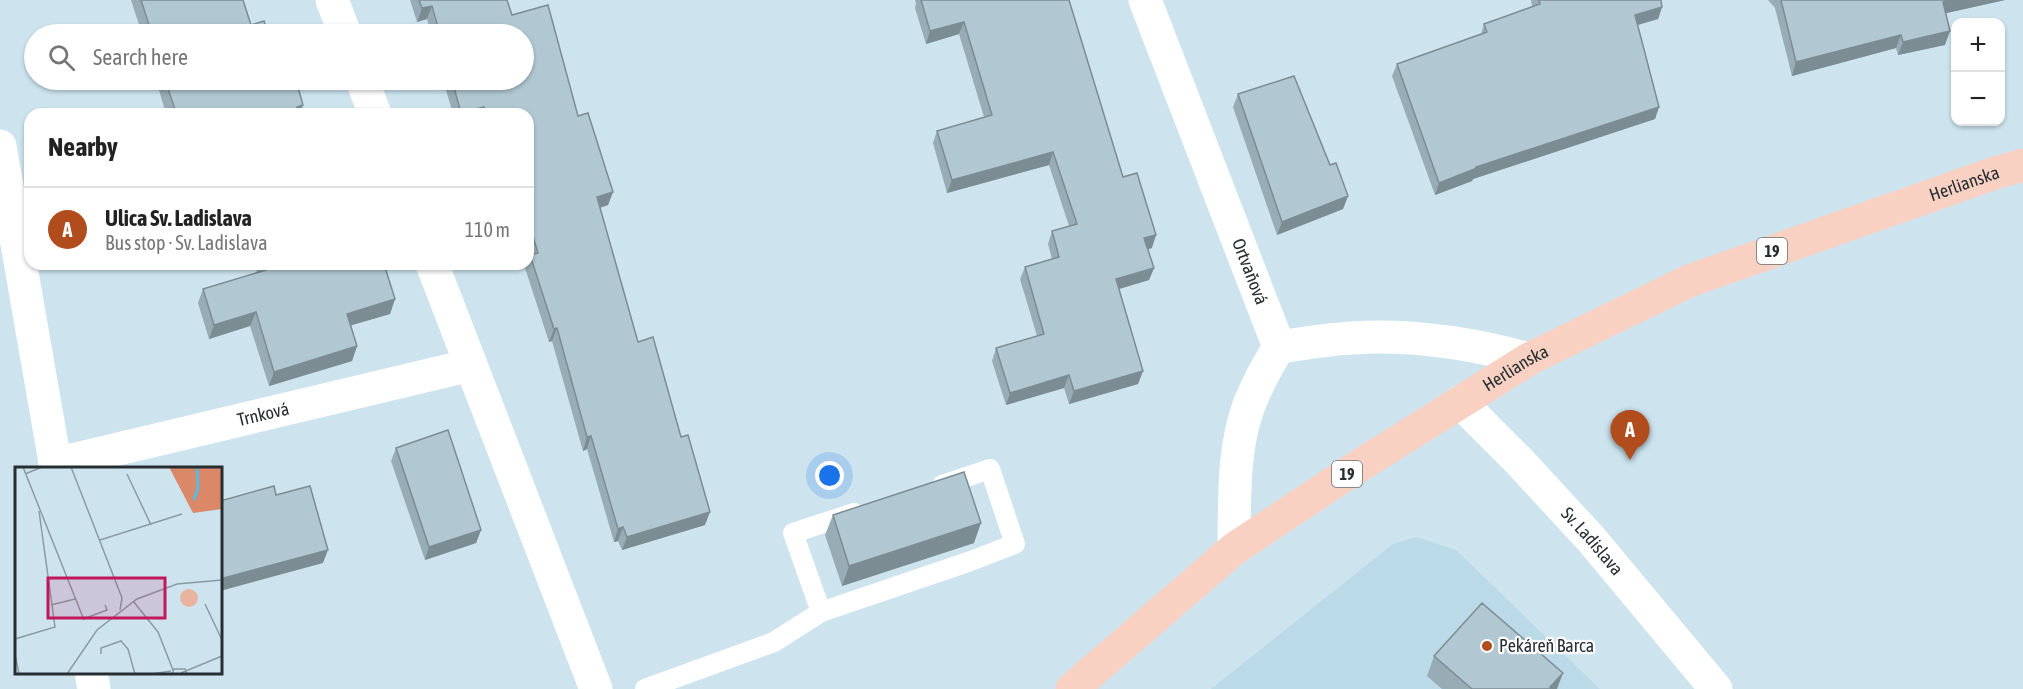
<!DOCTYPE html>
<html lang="en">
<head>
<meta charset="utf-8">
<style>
	:root { --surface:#fff; --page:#f6f6f6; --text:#222; --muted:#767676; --line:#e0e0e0; --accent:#b14c1d }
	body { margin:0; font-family:"Asap Condensed",sans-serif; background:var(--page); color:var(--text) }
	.controls { position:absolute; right:18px; top:18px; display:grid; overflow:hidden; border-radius:12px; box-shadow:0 2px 4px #0004 }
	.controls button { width:54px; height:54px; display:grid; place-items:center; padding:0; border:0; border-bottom:2px solid var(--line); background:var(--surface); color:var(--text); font:30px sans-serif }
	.you { position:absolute; left:830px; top:476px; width:21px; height:21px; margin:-15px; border:4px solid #fff; border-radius:50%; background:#1a73e8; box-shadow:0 0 0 9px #1a73e833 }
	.badge { display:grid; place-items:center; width:39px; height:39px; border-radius:50%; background:var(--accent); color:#fff; font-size:20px; font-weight:700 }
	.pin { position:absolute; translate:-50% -50px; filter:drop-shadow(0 2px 3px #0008) }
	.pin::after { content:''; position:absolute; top:32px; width:21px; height:18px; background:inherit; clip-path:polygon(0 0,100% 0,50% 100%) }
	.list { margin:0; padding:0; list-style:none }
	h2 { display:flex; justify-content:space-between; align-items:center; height:78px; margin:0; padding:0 24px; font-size:26px }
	h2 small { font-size:20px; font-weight:400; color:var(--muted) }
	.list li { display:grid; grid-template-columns:39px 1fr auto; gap:18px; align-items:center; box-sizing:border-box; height:84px; padding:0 24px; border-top:2px solid var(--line) }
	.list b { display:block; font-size:22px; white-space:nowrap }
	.list p { margin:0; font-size:20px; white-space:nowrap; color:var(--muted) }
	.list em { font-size:20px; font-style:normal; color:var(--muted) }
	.icon { flex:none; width:33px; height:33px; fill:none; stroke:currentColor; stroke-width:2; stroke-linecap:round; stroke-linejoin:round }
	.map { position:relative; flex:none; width:2023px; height:689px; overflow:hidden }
	.search { position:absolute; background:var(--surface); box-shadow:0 2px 4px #0004; left:24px; top:24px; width:510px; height:66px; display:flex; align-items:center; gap:15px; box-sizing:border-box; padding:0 21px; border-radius:33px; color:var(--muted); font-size:22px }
	.panel { position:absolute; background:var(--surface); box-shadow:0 2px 4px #0004; left:24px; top:108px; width:510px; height:162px; border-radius:18px }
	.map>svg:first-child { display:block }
	.built { fill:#badae7 }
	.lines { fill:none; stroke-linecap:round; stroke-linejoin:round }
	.lane { stroke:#fff; stroke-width:20 }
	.street { stroke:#fff; stroke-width:33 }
	.primary { stroke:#f9d1c2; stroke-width:33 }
	.wall { fill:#98acb5 }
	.shaded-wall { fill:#7c8c93 }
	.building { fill:#b1c8d2; stroke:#7c8c93; stroke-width:1.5 }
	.poi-dot { fill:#b14c1d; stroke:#fff; stroke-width:2 }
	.labels { text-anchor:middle; stroke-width:4.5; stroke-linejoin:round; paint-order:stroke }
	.shield { fill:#fff; stroke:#676d70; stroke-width:1.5 }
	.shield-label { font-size:16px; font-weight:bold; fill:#262e32 }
	.street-label { font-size:18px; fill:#262e32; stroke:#fff }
	.poi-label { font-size:18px; fill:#262e32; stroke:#fff; text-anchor:start }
	.inset-river { fill:none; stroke:#55bbe4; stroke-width:3 }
	.inset-road { fill:none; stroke:#8a9ba3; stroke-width:1.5 }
	.view { fill:#c2185b; fill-opacity:0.15; stroke:#c2185b; stroke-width:3 }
	.inset-edge { fill:none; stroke:#262e32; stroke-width:3 }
</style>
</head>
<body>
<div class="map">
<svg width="2023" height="689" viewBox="0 0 2023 689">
	<rect width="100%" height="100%" fill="#cde4ef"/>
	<path class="built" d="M1416,537l40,13 144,139h-389l182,-145z"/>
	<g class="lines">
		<path class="lane" d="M821,612l-28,-79 61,-20
			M645,689l129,-47 47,-30 147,-50 47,-18 -25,-75 -48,16"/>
		<g class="street">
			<path d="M332,0l13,34"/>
			<path id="s1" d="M1145,0l134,347"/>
			<path d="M362,80l13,34"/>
			<path d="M0,146l56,322"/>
			<path d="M432,264l164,425"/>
			<path d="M1279,347c24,-3 49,-8 73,-9 61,-4 118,5 177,21"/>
			<path id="s2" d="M1460,402l59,59 72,78 125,150"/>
			<path id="s3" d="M55,464l416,-99"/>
			<path d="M1234,549c1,-47 -2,-98 15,-144 8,-20 18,-39 30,-58"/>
			<path d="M91,672l3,17"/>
		</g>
		<path class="primary" id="s4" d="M1072,689l162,-140 117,-78 178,-112 160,-78 306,-108 28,-8"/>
	</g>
	<path class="wall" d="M131,0h112l8,25 17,9h-126z
		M410,0h97l5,15 66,101 35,76 -5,13 -8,3 38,134 67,183 -83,25 -4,-9 -4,1 -27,-93 -4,2 -31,-110 -3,1 -24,-74 2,-4h1l2,-9 -2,-6v-135h-75l-10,-34h81v-46h-93l-4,-15 -10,3z
		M915,0h154l54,177 29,71 -4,1 6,19 -5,12 -30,9 24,82 -5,13 -69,20 -5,-16 -58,17 -14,-44 4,-13 41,-12 -17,-57 5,-12 27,-8 -4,-15 4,-13 17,-5 -20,-61 -102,28 -14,-50 4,-12 47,-14 -25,-83 -33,10 -11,-36 1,-5z
		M1531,0h130l1,7 -4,12 -20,6 21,82 -4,12 -182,60 -1,2 -37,14 -43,-119 5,-12 84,-30 3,-10 48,-18z
		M1768,0h237l-59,13 -1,32 -47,10 -2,-7 -104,28 -17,-68z
		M156,80h140l4,34h-134z
		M1238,94l92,71 18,31 -5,13 -66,26 -44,-128z
		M255,264h129l11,35 -5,15 -39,11 6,21 -5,15 -83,25 -19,-60 -41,13 -11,-36 5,-14 54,-16z
		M396,448l85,82 -5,13 -51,17 -34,-99z
		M833,515l141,28 -132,43 -17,-51z
		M1434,656l123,33h-115l-15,-13z"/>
	<path class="shaded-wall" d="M1951,0h54l-67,15 5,-13z
		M432,6l-5,13 -10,3 5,-14z
		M1662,7l-4,12 -28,8 5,-12z
		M964,22l-5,12 -33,10 4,-13z
		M1950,31l-5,14 -47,10 5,-13z
		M1901,35l-5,13 -104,28 4,-14z
		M303,105l-3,9h-6l3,-7z
		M484,107l-3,7h-20v-1z
		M1659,107l-4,12 -182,60 -1,2 -37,14 4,-12 37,-16z
		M1053,152l-4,13 -102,28 5,-13z
		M613,192l-5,13 -16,5 5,-13z
		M1348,196l-5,13 -66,26 5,-13z
		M1156,235l-4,13 -12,3 4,-13z
		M1154,268l-5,12 -37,11 4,-12z
		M395,299l-5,15 -48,14 5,-14z
		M256,312l-6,14 -41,13 5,-14z
		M557,328l-5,13 -3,1 5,-13z
		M357,346l-5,15 -83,25 5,-14z
		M1143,371l-5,13 -69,20 5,-13z
		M1069,375l-5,13 -58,17 4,-12z
		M591,436l-4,13 -4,2 4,-14z
		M710,512l-5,13 -83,25 5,-13z
		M981,523l-7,20 -132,43 7,-20z
		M623,527l-5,14 -4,1 4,-13z
		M481,530l-5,13 -51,17 4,-13z
		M328,550l-5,13 -103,28v-12z
		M1563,673l-6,16h-7v-2z"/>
	<path class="building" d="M141,0h102l8,25 13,-4 4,13h-116z
		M419,0h88l5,15 36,-10 30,111 10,-3 25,79 -16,5 41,145 15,-5 28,100 7,-2 22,77 -83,25 -4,-10 -5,2 -27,-93 -4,1 -30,-109 -3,1 -24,-74 8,-2 -10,-33v-106h-42l-2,-7 -23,6 -9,-33h72v-46h-84l-8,-28 -10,2z
		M921,0h148l54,177 14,-4 19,62 -12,3 10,30 -38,11 27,92 -69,20 -5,-16 -59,18 -14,-45 48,-14 -19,-67 34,-10 -7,-26 25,-7 -24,-72 -101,28 -15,-49 55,-16 -28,-93 -34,9z
		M1539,0h122l1,7 -27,8 24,92 -183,60 1,1 -38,15 -42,-119 90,-32 -3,-8 56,-20z
		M1781,0h170l-8,2 7,29 -47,11 -2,-7 -105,27z
		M1294,76l36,89 6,-2 12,33 -66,26 -44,-128z
		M165,80h131l7,25 -6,2 2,7h-117l-1,-3 -5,1z
		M264,264h120l11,35 -48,15 10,32 -83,26 -18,-60 -42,13 -11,-36 63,-19z
		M448,430l33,100 -52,17 -33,-99z
		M964,472l17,51 -132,43 -16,-51z
		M274,486l2,9 34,-9 18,64 -108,29v-78z
		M1482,603l81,70 -13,14 2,2h-80l-38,-33z"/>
	<circle class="poi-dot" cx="1487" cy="646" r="6"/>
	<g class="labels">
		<g class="shield">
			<rect x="1757" y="238" width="30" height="26" rx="4.5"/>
			<rect x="1332" y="461" width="30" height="26" rx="4.5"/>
		</g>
		<g class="shield-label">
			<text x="1772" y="257">19</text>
			<text x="1347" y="480">19</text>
		</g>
		<g class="street-label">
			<text dy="6" stroke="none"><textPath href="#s4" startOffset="1035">Herlianska</textPath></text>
			<text dy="6" stroke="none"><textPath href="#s1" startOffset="291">Ortvaňová</textPath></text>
			<text dy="6" stroke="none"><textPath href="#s4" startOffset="549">Herlianska</textPath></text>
			<text dy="6" stroke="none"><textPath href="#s3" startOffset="214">Trnková</textPath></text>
			<text dy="6" stroke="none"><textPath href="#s2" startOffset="192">Sv. Ladislava</textPath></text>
		</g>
		<g class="poi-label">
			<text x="1499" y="652">Pekáreň Barca</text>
		</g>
	</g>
	<g transform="translate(15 467)">
		<rect width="207" height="207" fill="#cde4ef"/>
		<path d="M165 131a9 9 0 1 1 18 0a9 9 0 1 1-18 0Z" fill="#e8b4a0"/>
		<path d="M154,0h53v42l-29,4z" fill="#da8867"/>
		<path class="inset-river" d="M179,33l4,-12 -1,-21"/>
		<path class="inset-road" d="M8,0l61,153M56,0l51,131 -2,12M10,7l17,-7M112,7l24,51M85,73l82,-26M118,134l25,31 15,38M190,137l17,36M36,138l24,-6M68,152l24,-9 -2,-5M0,172l40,-12 -16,-116M0,187l4,20M86,187v-6l20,-7 7,8 7,25M166,206l41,-17M52,207l30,-44 40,-31 40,-15 45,-4M137,207l19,-3M157,207l2,-5h11l2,5"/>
		<path class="view" d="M33,111h117v40h-117z"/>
		<rect width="207" height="207" class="inset-edge"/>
	</g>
</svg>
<div class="controls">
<button>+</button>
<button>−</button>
</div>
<div class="you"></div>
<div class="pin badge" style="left:1630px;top:460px">A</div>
<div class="search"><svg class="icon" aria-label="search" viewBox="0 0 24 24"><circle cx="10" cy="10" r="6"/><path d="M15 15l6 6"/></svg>Search here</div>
<section class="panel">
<h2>Nearby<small></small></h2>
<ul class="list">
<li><span class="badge">A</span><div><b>Ulica Sv. Ladislava</b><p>Bus stop · Sv. Ladislava</p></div><em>110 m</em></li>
</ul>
</section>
</div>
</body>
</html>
